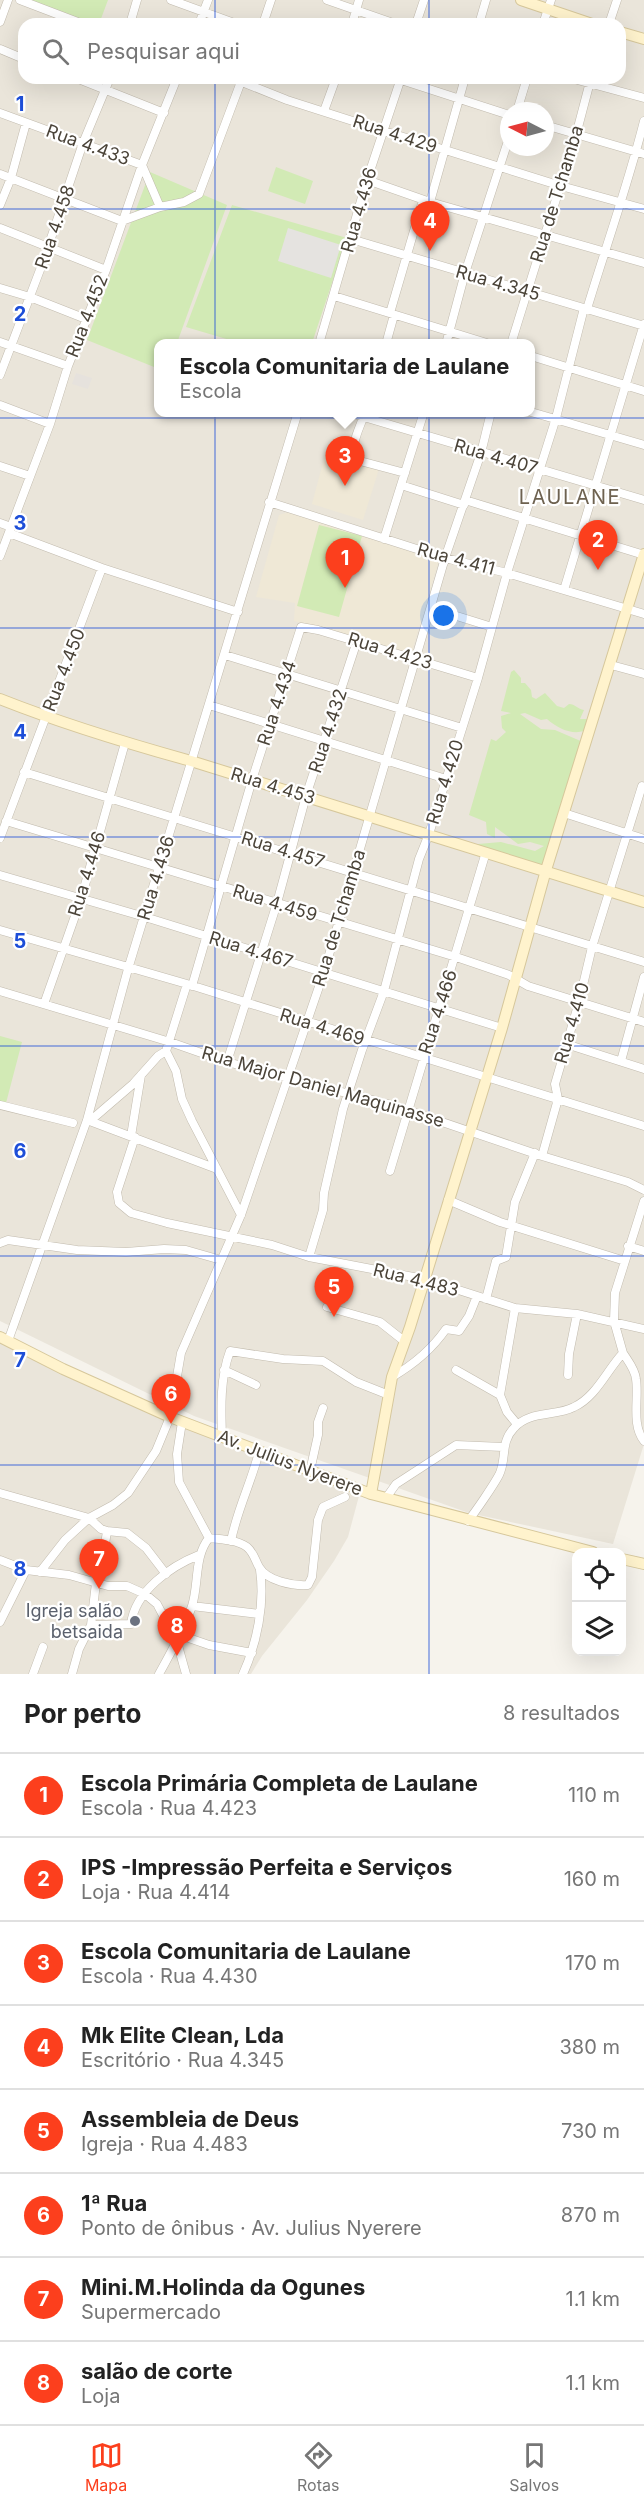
<!DOCTYPE html>
<html lang="pt">
<head>
<meta charset="utf-8">
<style>
	:root { --surface:#fff; --page:#f2f2f2; --text:#222; --muted:#767676; --line:#e0e0e0; --accent:#fc3f1d }
	body { margin:0; font-family:Inter,sans-serif; background:var(--page); color:var(--text) }
	.controls { position:absolute; right:18px; bottom:18px; display:grid; overflow:hidden; border-radius:12px; box-shadow:0 6px 24px #0002 }
	.controls button { width:54px; height:54px; display:grid; place-items:center; padding:0; border:0; border-bottom:2px solid var(--line); background:var(--surface); color:var(--text); font:30px sans-serif }
	.compass { position:absolute; left:500px; top:102px; width:54px; height:54px; border-radius:50%; background:var(--surface); box-shadow:0 6px 24px #0002; rotate:276deg }
	.you { position:absolute; left:444px; top:616px; width:21px; height:21px; margin:-15px; border:4px solid #fff; border-radius:50%; background:#1a73e8; box-shadow:0 0 0 9px #1a73e833 }
	.badge { display:grid; place-items:center; width:39px; height:39px; border-radius:50%; background:var(--accent); color:#fff; font-size:20px; font-weight:700 }
	.pin { position:absolute; translate:-50% -50px; filter:drop-shadow(0 2px 3px #0008) }
	.pin::after { content:''; position:absolute; top:32px; width:21px; height:18px; background:inherit; clip-path:polygon(0 0,100% 0,50% 100%) }
	.popup { position:absolute; left:154px; top:339px; width:381px; height:78px; box-sizing:border-box; display:grid; place-content:center; border-radius:12px; background:var(--surface); filter:drop-shadow(0 2px 4px #0005); font-size:20px; white-space:nowrap; color:var(--muted) }
	.popup b { font-size:22px; color:var(--text) }
	.popup::after { content:''; position:absolute; left:50%; top:100%; margin-left:-12px; border:12px solid transparent; border-top-color:var(--surface) }
	.list { margin:0; padding:0; list-style:none }
	h2 { display:flex; justify-content:space-between; align-items:center; height:78px; margin:0; padding:0 24px; font-size:26px }
	h2 small { font-size:20px; font-weight:400; color:var(--muted) }
	.list li { display:grid; grid-template-columns:39px 1fr auto; gap:18px; align-items:center; box-sizing:border-box; height:84px; padding:0 24px; border-top:2px solid var(--line) }
	.list b { display:block; font-size:22px; white-space:nowrap }
	.list p { margin:0; font-size:20px; white-space:nowrap; color:var(--muted) }
	.list em { font-size:20px; font-style:normal; color:var(--muted) }
	.icon { flex:none; width:33px; height:33px; fill:none; stroke:currentColor; stroke-width:2; stroke-linecap:round; stroke-linejoin:round }
	.map { position:relative; flex:none; width:644px; height:1674px; overflow:hidden }
	.search { position:absolute; background:var(--surface); box-shadow:0 6px 24px #0002; left:18px; right:18px; top:18px; height:66px; display:flex; align-items:center; gap:15px; box-sizing:border-box; padding:0 21px; border-radius:18px; color:var(--muted); font-size:22px }
	.sheet { height:750px; background:var(--surface) }
	nav { display:flex; justify-content:space-around; align-items:center; box-sizing:border-box; height:84px; border-top:2px solid var(--line); background:var(--surface); font-size:16px; color:var(--muted) }
	nav a { display:grid; justify-items:center; gap:3px }
	nav .on { color:var(--accent) }
	.map>svg:first-child { display:block }
	.residential { fill:#eae5da; fill-rule:evenodd }
	.industrial { fill:#e6e2dd }
	.education { fill:#efe8d6 }
	.green { fill:#d2eab5 }
	.parking { fill:#e5e3e0 }
	.lines { fill:none; stroke-linecap:round; stroke-linejoin:round }
	.street-casing { stroke:#c2bbae; stroke-width:9 }
	.secondary-casing { stroke:#d6c79b; stroke-width:12 }
	.street { stroke:#fff; stroke-width:8 }
	.secondary { stroke:#fff3cd; stroke-width:10 }
	.grid { fill:none; stroke:#1d4ed8; stroke-width:1.5; stroke-opacity:0.55 }
	.worship-dot { fill:#6b7280; stroke:#fff; stroke-width:2 }
	.labels { text-anchor:middle; stroke-width:4.5; stroke-linejoin:round; paint-order:stroke }
	.street-label { font-size:18px; fill:#4b4439; stroke:#fff }
	.worship-label { font-size:18px; fill:#5b616d; stroke:#fff; text-anchor:end }
	.neighbourhood-label { font-size:20px; letter-spacing:1.5px; fill:#6e6250; stroke:#fff }
	.grid-label { font-size:20px; text-anchor:middle; font-weight:bold; fill:#1d4ed8; stroke:#fff; stroke-width:4.5; stroke-linejoin:round; paint-order:stroke }
</style>
</head>
<body>
<div class="map">
<svg width="644" height="1674" viewBox="0 0 644 1674">
	<rect width="100%" height="100%" fill="#f6f3ec"/>
	<path class="residential" d="M0,0h644v1444l-31,100 -144,-31 -275,-97 -194,-95zM24,24h596v54h-596zM509,111h36v36h-36zM159,344h372v68h-372z
		M0,1337l138,68 213,82 8,9 -11,41 -14,24 -27,39 -45,56 -11,18h-251z"/>
	<path class="industrial" d="M76,373l16,5 -4,11 -16,-5z"/>
	<path class="education" d="M326,451l53,18 -16,51 -51,-16z
		M289,512l150,48 -28,95 -117,-34 1,-18 -39,-6 23,-82z"/>
	<path class="green" d="M20,0h88l-9,24h-16z
		M276,167l37,14 -8,23 -37,-13z
		M150,172l77,33 -50,138 -18,1v25l-72,-29z
		M232,205l115,33 -35,105h-72l-54,-16z
		M319,525l43,11 -23,81 -42,-11z
		M514,670l7,8v5h4l6,7 1,7 4,2 9,-6 12,13 7,2 5,-4c6,0 9,5 15,6l-4,9h7l-3,12c-13,4 -27,-3 -37,-12l-6,1 -16,-7 -5,1 21,15 14,1 28,12 -39,127 -65,-22 -1,-3 23,-2 34,9 9,-5 -14,-4 -12,2 -23,-17v11l-8,-4 -1,-12 -17,-7 22,-76 5,2 10,-9 -4,-4 -1,-12 10,-3 -10,-2 10,-39z
		M0,1036l22,6 -16,61 -6,-2z"/>
	<path class="parking" d="M288,228l53,17 -10,33 -53,-17z"/>
	<g class="lines">
		<defs>
			<path id="street" d="M20,0l63,24
				M171,0l66,24
				M327,0l69,24
				M0,22l8,-22
				M130,24l7,-24
				M199,24l9,-24
				M263,24l8,-24
				M352,24l7,-24
				M416,24l8,-24
				M479,24l7,-24
				M543,24l8,-24
				M609,24l8,-24
				M0,49l24,10
				M76,78l88,35
				M232,78l55,22 97,31 177,55 83,23
				M395,78l114,37
				M570,78l74,20
				M324,111l12,-33
				M517,111l10,-33
				M0,113l142,52 18,42 24,-5 15,-8 43,-115
				M545,125l99,29
				M0,174l122,47 38,-14
				M367,180l63,22 214,61
				M430,202l35,-124
				M0,205l11,-27 15,-55
				M0,228l106,42
				M351,239l293,87
				M0,288l30,9 56,22
				M334,296l156,48
				M587,309c19,-63 41,-124 57,-188
				M390,313l33,-113
				M0,342l68,24
				M319,344l48,-164 34,-102
				M386,344l8,-29
				M446,344l19,-71 44,-135
				M511,344l65,-209 15,-57
				M531,356l113,35
				M0,375l43,-113 40,-119 27,-65
				M0,405l50,19
				M347,412l297,88
				M531,412l113,33
				M364,415c-4,13 -18,36 -4,46l45,12
				M0,466l30,10
				M401,485l63,20
				M465,500l179,55
				M269,502l176,56 62,15 137,41
				M0,523l11,4
				M9,533l93,35 136,44
				M384,539l40,-127
				M0,556l50,-132 18,-58 38,-96 36,-105 35,-87
				M564,590l80,-266
				M431,608l61,19
				M225,655l237,73
				M611,665l33,9
				M209,705l237,74
				M24,772l620,190
				M564,813l80,26
				M6,821l450,136 53,18 19,11 116,36
				M0,838l102,-270
				M0,875l145,42 357,111
				M0,930l187,54 457,142
				M187,984l-21,67 10,20 6,28 10,22 49,94
				M192,986l60,-206 49,-153 17,3 160,48
				M0,991l170,51 57,20 165,43 150,51 86,26 16,8
				M44,1004l37,-105 44,-156
				M566,1044l78,25
				M621,1061l23,-84
				M227,1062l50,-159 29,-107 51,-155
				M0,1105l73,18
				M87,1120l130,49
				M90,1121l43,-37 25,-28 8,-5
				M131,1136l10,-61
				M135,1137l-18,55 2,11 12,10 36,10 105,22 37,12 115,22 91,29 62,6 67,15
				M542,1156l16,-57 -3,-15 24,-82 13,-55 50,-161
				M390,1171l96,-319
				M448,1200l52,22 125,39
				M0,1243l8,-3 69,10 49,2 38,-3 22,1 35,10
				M628,1246l16,5
				M309,1257l14,-47 1,-17 19,-84 19,-59 22,-59 35,-132 10,-25 49,-156 29,-105 49,-155 28,-110
				M486,1299l10,-38 10,-4 9,-55 20,-49
				M327,1307l53,15 24,19
				M515,1308l-15,87 7,17 10,12
				M8,1341l79,-221 41,-151 170,-557
				M623,1353c5,8 12,16 13,26 3,19 -5,46 8,62
				M224,1370l32,15
				M456,1370l44,25
				M568,1375l1,-21 8,-40
				M392,1377c21,-12 40,-28 54,-48l13,2 10,-15 8,-20
				M222,1437c-1,-29 -2,-59 8,-86l53,8 40,2 33,21 33,13
				M310,1471l8,-36v-13l5,-14
				M0,1493l89,25 12,11 6,2 20,2 19,15 20,26
				M386,1498l10,-14 60,-39 47,2
				M468,1521c8,-10 25,-35 31,-46 8,-16 1,-33 15,-47 16,-18 41,-11 60,-21 22,-10 33,-37 49,-54l-9,-32 1,-28 29,-92
				M209,1538c12,1 28,2 38,9 7,6 8,13 12,20 8,14 34,19 49,18l4,-8 6,-57 5,-13 22,-10
				M231,1541c6,-31 20,-58 28,-89
				M0,1560l26,10 43,5 39,11h19l18,8 12,10 20,38 9,32
				M40,1572l25,-32 24,-22 24,-13 15,-12 28,-42 14,-34 11,-64 60,-138 83,-243 121,-414 36,-105 10,-41
				M192,1606l67,8
				M0,1622l26,-52
				M91,1625l40,-1c4,-33 40,-58 68,-69
				M180,1635l29,10 43,8
				M33,1674l10,-27
				M72,1674l7,-25 12,-24 5,-42 6,-19 5,-33
				M159,1674c12,-22 25,-44 33,-68 7,-22 2,-50 17,-68l-30,-56 -2,-28 5,-32
				M243,1674c14,-31 22,-70 17,-104"/>
			<path id="secondary" d="M521,0l71,24
				M620,32l24,7
				M0,699c63,25 126,44 191,62l453,141
				M0,1337l63,32 107,48 201,77 222,58
				M371,1494l21,-117 18,-50 92,-299 44,-158 98,-316
				M622,1559l22,5"/>
		</defs>
		<use href="#street" class="street-casing"/>
		<use href="#secondary" class="secondary-casing"/>
		<use href="#street" class="street"/>
		<use href="#secondary" class="secondary"/>
	</g>
	<path class="grid" d="M215,0v24M429,0v24M215,78v1596M429,78v1596M0,209h644M0,418h644M0,628h644M0,837h644M0,1046h644M0,1256h644M0,1465h644"/>
	<circle class="worship-dot" cx="135" cy="1621" r="6"/>
	<g class="labels">
		<g class="street-label">
			<text transform="translate(395 134) rotate(18)" y="6">Rua 4.429</text>
			<text transform="translate(88 145) rotate(20)" y="6">Rua 4.433</text>
			<text transform="translate(557 194) rotate(-73)" y="6">Rua de Tchamba</text>
			<text transform="translate(359 210) rotate(-74)" y="6">Rua 4.436</text>
			<text transform="translate(55 227) rotate(-71)" y="6">Rua 4.458</text>
			<text transform="translate(498 283) rotate(16)" y="6">Rua 4.345</text>
			<text transform="translate(87 316) rotate(-69)" y="6">Rua 4.452</text>
			<text transform="translate(496 457) rotate(16)" y="6">Rua 4.407</text>
			<text transform="translate(456 559) rotate(15)" y="6">Rua 4.411</text>
			<text transform="translate(390 651) rotate(17)" y="6">Rua 4.423</text>
			<text transform="translate(64 670) rotate(-69)" y="6">Rua 4.450</text>
			<text transform="translate(277 703) rotate(-72)" y="6">Rua 4.434</text>
			<text transform="translate(328 731) rotate(-72)" y="6">Rua 4.432</text>
			<text transform="translate(445 782) rotate(-73)" y="6">Rua 4.420</text>
			<text transform="translate(273 786) rotate(17)" y="6">Rua 4.453</text>
			<text transform="translate(283 850) rotate(17)" y="6">Rua 4.457</text>
			<text transform="translate(87 874) rotate(-73)" y="6">Rua 4.446</text>
			<text transform="translate(156 878) rotate(-73)" y="6">Rua 4.436</text>
			<text transform="translate(275 903) rotate(17)" y="6">Rua 4.459</text>
			<text transform="translate(339 918) rotate(-73)" y="6">Rua de Tchamba</text>
			<text transform="translate(251 950) rotate(17)" y="6">Rua 4.467</text>
			<text transform="translate(438 1012) rotate(-72)" y="6">Rua 4.466</text>
			<text transform="translate(572 1023) rotate(-74)" y="6">Rua 4.410</text>
			<text transform="translate(322 1027) rotate(17)" y="6">Rua 4.469</text>
			<text transform="translate(323 1087) rotate(16)" y="6">Rua Major Daniel Maquinasse</text>
			<text transform="translate(416 1280) rotate(14)" y="6">Rua 4.483</text>
			<text transform="translate(290 1463) rotate(21)" y="6">Av. Julius Nyerere</text>
		</g>
		<g class="worship-label">
			<text x="123" y="1617">Igreja salão<tspan x="123" dy="21">betsaida</tspan></text>
		</g>
		<g class="neighbourhood-label">
			<text x="570" y="504">LAULANE</text>
		</g>
	</g>
	<g class="grid-label">
		<text x="20" y="111">1</text>
		<text x="20" y="321">2</text>
		<text x="20" y="530">3</text>
		<text x="20" y="739">4</text>
		<text x="20" y="948">5</text>
		<text x="20" y="1158">6</text>
		<text x="20" y="1367">7</text>
		<text x="20" y="1576">8</text>
	</g>
</svg>
<div class="controls">
<button><svg class="icon" aria-label="locate" viewBox="0 0 24 24"><circle cx="12" cy="12" r="6"/><path d="M12 2v4M12 18v4M2 12h4M18 12h4"/></svg></button>
<button><svg class="icon" aria-label="layers" viewBox="0 0 24 24"><path d="M12 4l9 5-9 5-9-5zM3 14l9 5 9-5"/></svg></button>
</div>
<svg class="compass" viewBox="-18 -18 36 36"><path d="M0-13l5 13h-10z" fill="#e53935"/><path d="M0 13l5-13h-10z" fill="#767676"/></svg>
<div class="you"></div>
<div class="pin badge" style="left:345px;top:588px">1</div>
<div class="pin badge" style="left:598px;top:570px">2</div>
<div class="pin badge" style="left:345px;top:486px">3</div>
<div class="popup"><b>Escola Comunitaria de Laulane</b>Escola</div>
<div class="pin badge" style="left:430px;top:251px">4</div>
<div class="pin badge" style="left:334px;top:1317px">5</div>
<div class="pin badge" style="left:171px;top:1424px">6</div>
<div class="pin badge" style="left:99px;top:1589px">7</div>
<div class="pin badge" style="left:177px;top:1656px">8</div>
<div class="search"><svg class="icon" aria-label="search" viewBox="0 0 24 24"><circle cx="10" cy="10" r="6"/><path d="M15 15l6 6"/></svg>Pesquisar aqui</div>
</div>
<section class="sheet">
<h2>Por perto<small>8 resultados</small></h2>
<ul class="list">
<li><span class="badge">1</span><div><b>Escola Primária Completa de Laulane</b><p>Escola · Rua 4.423</p></div><em>110 m</em></li>
<li><span class="badge">2</span><div><b>IPS -Impressão Perfeita e Serviços</b><p>Loja · Rua 4.414</p></div><em>160 m</em></li>
<li><span class="badge">3</span><div><b>Escola Comunitaria de Laulane</b><p>Escola · Rua 4.430</p></div><em>170 m</em></li>
<li><span class="badge">4</span><div><b>Mk Elite Clean, Lda</b><p>Escritório · Rua 4.345</p></div><em>380 m</em></li>
<li><span class="badge">5</span><div><b>Assembleia de Deus</b><p>Igreja · Rua 4.483</p></div><em>730 m</em></li>
<li><span class="badge">6</span><div><b>1ª Rua</b><p>Ponto de ônibus · Av. Julius Nyerere</p></div><em>870 m</em></li>
<li><span class="badge">7</span><div><b>Mini.M.Holinda da Ogunes</b><p>Supermercado</p></div><em>1.1 km</em></li>
<li><span class="badge">8</span><div><b>salão de corte</b><p>Loja</p></div><em>1.1 km</em></li>
</ul>
</section>
<nav>
<a class="on"><svg class="icon" aria-label="map" viewBox="0 0 24 24"><path d="M3 6l6-2 6 2 6-2v14l-6 2-6-2-6 2zM9 4v14M15 6v14"/></svg>Mapa</a>
<a><svg class="icon" aria-label="directions" viewBox="0 0 24 24"><path d="M12 3l9 9-9 9-9-9zM9 14v-3h6M13 9l2 2-2 2"/></svg>Rotas</a>
<a><svg class="icon" aria-label="saved" viewBox="0 0 24 24"><path d="M7 4h10v16l-5-4-5 4z"/></svg>Salvos</a>
</nav>
</body>
</html>
